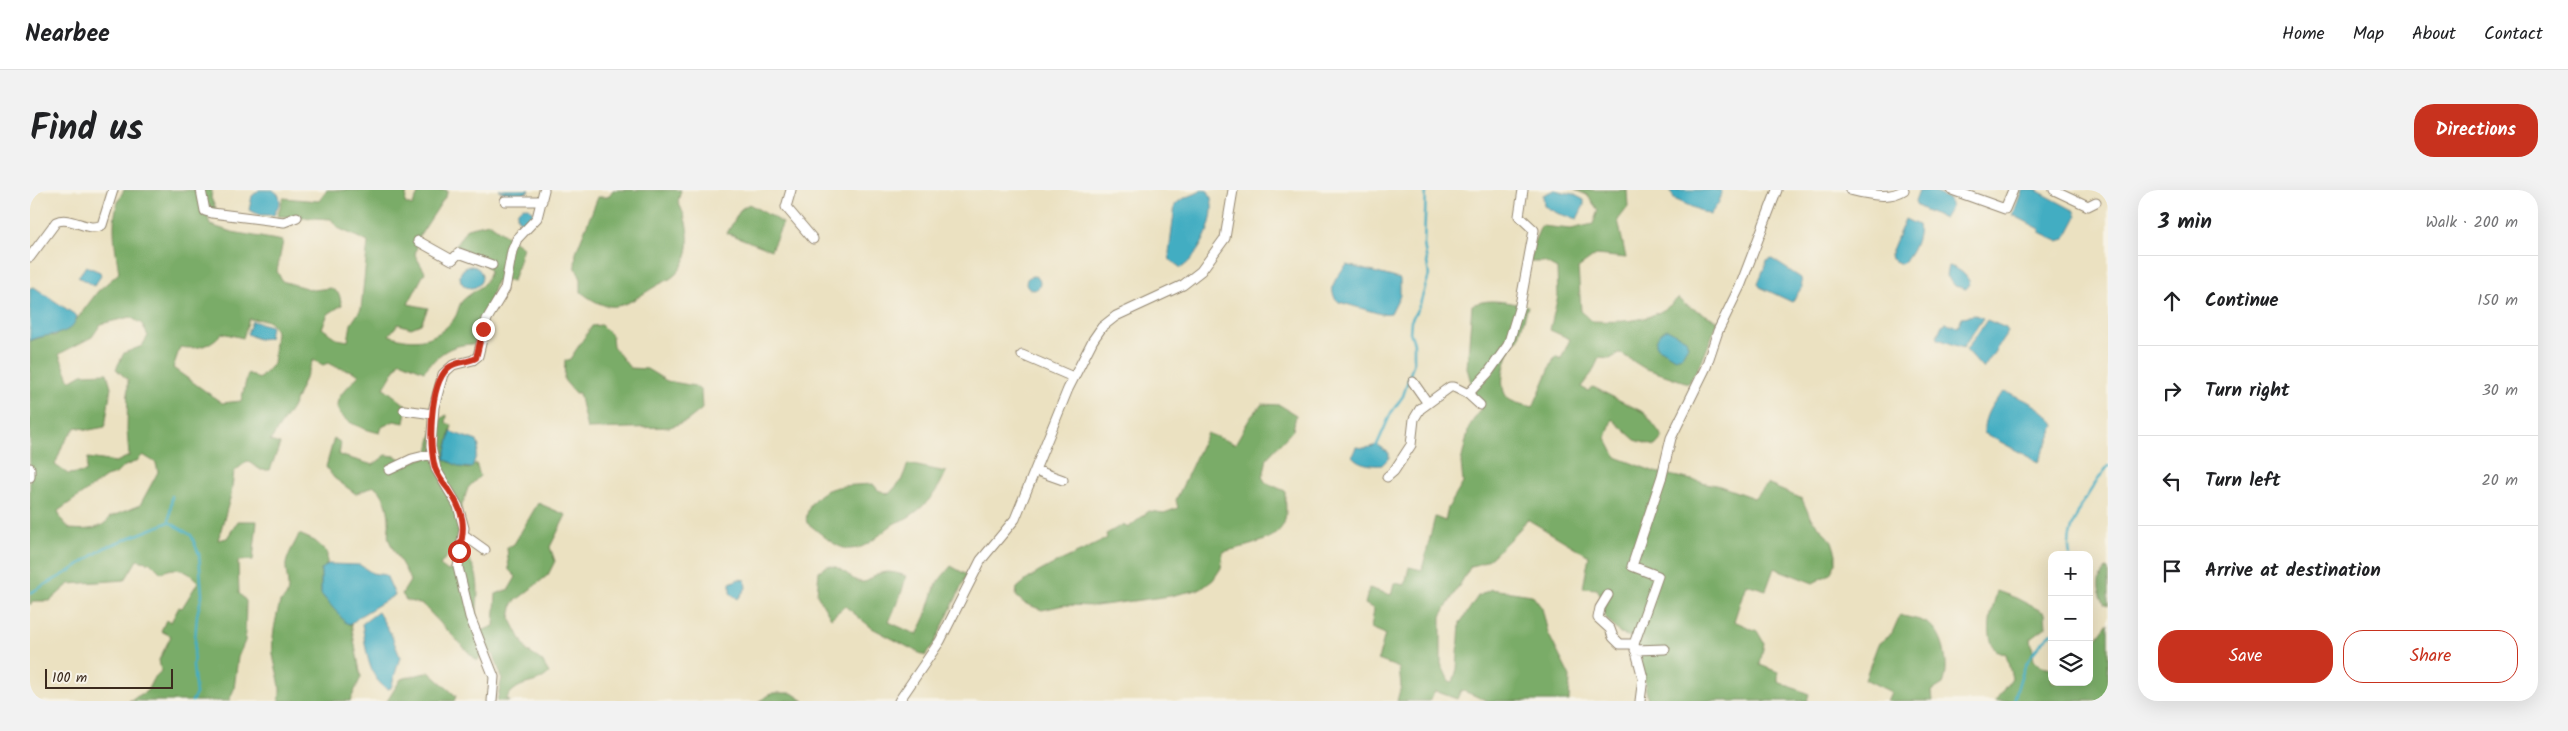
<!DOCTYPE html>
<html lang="en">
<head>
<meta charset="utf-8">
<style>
	:root { --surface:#fff; --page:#f2f2f2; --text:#202124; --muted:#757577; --line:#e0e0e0; --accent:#c8321e }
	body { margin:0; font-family:Kalam,sans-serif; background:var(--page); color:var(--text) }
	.controls { position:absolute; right:15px; bottom:15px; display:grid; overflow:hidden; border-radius:10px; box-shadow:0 5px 20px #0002 }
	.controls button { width:45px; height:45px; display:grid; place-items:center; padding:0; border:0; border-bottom:1px solid var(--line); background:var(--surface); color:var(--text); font:25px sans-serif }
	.scale { position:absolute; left:15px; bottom:12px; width:128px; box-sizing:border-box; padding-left:5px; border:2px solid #3b2a1e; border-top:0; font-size:14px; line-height:18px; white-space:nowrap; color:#3b2a1e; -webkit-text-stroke:4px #f7f3e8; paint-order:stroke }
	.stop { position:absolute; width:15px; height:15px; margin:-11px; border:4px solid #c8321e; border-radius:50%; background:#fff }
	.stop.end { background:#c8321e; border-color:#fff; box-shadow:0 1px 5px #0008 }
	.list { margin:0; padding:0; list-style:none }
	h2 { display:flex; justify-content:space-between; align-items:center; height:65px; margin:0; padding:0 20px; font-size:21px }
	h2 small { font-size:16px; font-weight:400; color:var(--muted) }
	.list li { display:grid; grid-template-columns:32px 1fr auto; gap:15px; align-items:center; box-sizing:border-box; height:90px; padding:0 20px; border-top:1px solid var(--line) }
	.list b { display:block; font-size:19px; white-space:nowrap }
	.list em { font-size:16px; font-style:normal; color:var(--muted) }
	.actions { display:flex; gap:10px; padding:15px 20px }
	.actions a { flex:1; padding:11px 0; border:1px solid var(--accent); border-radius:20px; text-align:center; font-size:18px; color:var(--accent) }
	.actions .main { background:var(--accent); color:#fff }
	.icon { flex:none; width:28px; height:28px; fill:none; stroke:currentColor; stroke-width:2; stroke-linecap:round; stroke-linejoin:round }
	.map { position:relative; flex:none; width:2078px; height:511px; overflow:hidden; border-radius:20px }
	header { display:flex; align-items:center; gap:30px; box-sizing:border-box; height:70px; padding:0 25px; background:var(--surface); border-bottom:1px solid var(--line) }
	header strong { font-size:24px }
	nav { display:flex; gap:28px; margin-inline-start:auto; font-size:18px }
	.intro { display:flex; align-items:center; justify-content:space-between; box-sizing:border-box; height:120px; padding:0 30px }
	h1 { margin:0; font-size:35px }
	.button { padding:12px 22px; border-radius:20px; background:var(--accent); color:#fff; font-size:18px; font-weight:700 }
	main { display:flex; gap:30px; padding:0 30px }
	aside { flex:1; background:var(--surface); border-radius:20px; box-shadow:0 5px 20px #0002 }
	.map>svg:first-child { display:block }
	.forest { fill:#7aac67; stroke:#5a6b42; fill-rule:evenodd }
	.water { fill:#43adc2; stroke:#3f6c70 }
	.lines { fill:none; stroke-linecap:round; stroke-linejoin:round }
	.stream { stroke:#43adc2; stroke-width:2.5 }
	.minor-casing { stroke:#938670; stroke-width:11 }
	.minor { stroke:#fff; stroke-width:9 }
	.route { stroke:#c8321e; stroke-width:6 }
</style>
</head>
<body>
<header>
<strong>Nearbee</strong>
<nav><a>Home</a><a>Map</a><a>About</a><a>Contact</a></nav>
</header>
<div class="intro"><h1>Find us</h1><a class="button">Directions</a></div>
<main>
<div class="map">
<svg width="2078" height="511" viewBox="0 0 2078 511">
	<rect width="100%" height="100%" fill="#f7f3e8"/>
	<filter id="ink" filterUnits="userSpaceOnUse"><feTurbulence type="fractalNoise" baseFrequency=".02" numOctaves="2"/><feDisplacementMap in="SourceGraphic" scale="10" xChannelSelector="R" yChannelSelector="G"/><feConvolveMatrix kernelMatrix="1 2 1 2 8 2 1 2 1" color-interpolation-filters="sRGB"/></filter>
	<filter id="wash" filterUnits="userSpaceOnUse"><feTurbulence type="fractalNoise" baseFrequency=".0096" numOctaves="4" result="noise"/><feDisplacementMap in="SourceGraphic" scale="20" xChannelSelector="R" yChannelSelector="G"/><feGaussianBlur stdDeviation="1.12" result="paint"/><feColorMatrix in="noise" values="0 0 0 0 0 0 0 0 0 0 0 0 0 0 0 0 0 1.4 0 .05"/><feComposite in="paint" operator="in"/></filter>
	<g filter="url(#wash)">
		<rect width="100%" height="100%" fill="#ebe1c1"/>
		<path class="forest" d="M94,0h88l-1,8 5,11 -8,8 2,8 22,7 51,9 -6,30 5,10 31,9 18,-2 8,6 3,11 -14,9 -6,14 15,11 11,2 3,-17 10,-15 7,-67 -30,-14 -7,-9 -54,-3 6,-18 36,3 8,-11h80l-2,13 7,3 8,-16h27v4l-28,43 -4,18 10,17 -17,32 20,4 -7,16 -10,4 -13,-4 -9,11c25,9 48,6 65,-16 4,-5 4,-13 8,-18 11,-11 24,-13 28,-30l-7,-9 -27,-17 11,-17 22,-5 34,24 -10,34h-17l-19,63c-27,0 -36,8 -53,27l-24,-10 -16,27 23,18 -3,17 -10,-2 -12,6 -2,6c-15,-3 -54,-15 -40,-37 5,-7 13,-14 19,-21 -9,-7 -21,-5 -31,-12l-5,2 -10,-5 -21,48 -22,33 10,3 -10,26h-9l-14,-9 -13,11 -3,23 -13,45 9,-2 11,-17h19l-4,39 -15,1 1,32 7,8 -1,40 -7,16 -4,32 -5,12h-100l18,-10 6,-12 8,-8 -2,-11 12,-24 -10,-5 5,-11 5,2 8,-15 3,1 16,-26c-11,-12 -22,-17 -37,-9l-10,-10 -14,-3 -12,20 -56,4 -19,17h-17l-3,4v-264l17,-6 8,1 22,-17 21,-28 21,-18c-4,-29 -11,-58 5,-83zM100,127l12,7 6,12 -6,10 -18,7 -8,16 12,11 -1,50 2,26 -13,6 -28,-4 -2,14 -18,2 -13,-9 8,-21 13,-17 13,3 16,-3 6,-40 -4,-14 -25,1 -12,7 -11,-27 33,-17 9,-13zM219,129l16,1 6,3 5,8 -3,33 -14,15 -11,-6 -7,28 -19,2 -49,-35 7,-21c18,3 30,-1 42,-14l21,5zM113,265l13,8 2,9 -18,33 -30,12c-8,14 -27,13 -40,12l-9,-10 -3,-8 48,-34 10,-3 7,-7 14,-6z
			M583,0h68l-3,12c12,21 16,54 -2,72 -6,6 -13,8 -20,12 -30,18 -42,32 -75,6v-13l-6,-13 1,-14 22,-55h10z
			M1545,0h52l1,17 -10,13 8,38 -30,-3 -18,13 3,43 11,10c33,1 62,2 86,-23l6,6 34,17 -16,40 -14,22 -44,-15 -24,-15 -10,6 -11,-1 -7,15 -11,14 7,4 5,-4 52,26 18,24 -8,9 -20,-6 -23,-21 -6,19 10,19 39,15 65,14 34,12 13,-14 35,15 8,18 22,24 4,13v9l-6,11 -17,9 -39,-15 -8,22 -20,-6 -12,37 23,10 7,12 -4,22 18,7v10l31,12 -2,7h-159l-9,-50 -8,-14 -11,-3 -16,-18 1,-14 -8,-13 -14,-1 6,-32 -62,-37c-6,10 -13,16 -21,24 -12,12 -17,20 -35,23l-30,50v48l8,17 4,1 4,-13 3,-46 18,-27 13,-7 41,6 10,13 6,25 22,44 -1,24h-81l-27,-11 -4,9 -22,-8 -6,10h-32l4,-15 -2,-18 -21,-8 7,-26 -14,-6 3,-19 -9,-5 4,-16 22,7 3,-12 11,2 4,-18 13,3 13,-53 10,4 3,-13 15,-25 -2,-21 8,-35 12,-19 -7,-15 -7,-25 5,-63c20,-8 36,-2 56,1l-10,34 -5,1c-5,14 -19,47 -3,59 6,4 17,5 23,7l22,-51 6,3 9,-20 -20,-9 8,-34 -1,-27 -13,-7h-14l4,-20 7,-16 30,3 22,-5 5,-14 -11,-15z
			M719,14l34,19 -12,27 -44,-17 14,-24z
			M571,135l11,11 1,10 17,22 17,1 20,12 28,5 6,5 1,18 -15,12 -17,6 -83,2 -8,-36h-4l-11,-13 1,-19 5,-2 22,-33z
			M1232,214l18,1 16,10 -3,15 -26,28 -4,20 2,4 20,9c0,9 2,19 0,28 -3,22 -44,28 -62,33l-2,16 -8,12 -12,9 -31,7 -74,10 -32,-1 -22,5 -18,-7 -8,-7 1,-8c26,-24 60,-32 90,-50l-1,-4 18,-10 4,4 21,-17 15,2 14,-5 -2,-8 31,-67 28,11 15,-26z
			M417,225l-1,8 6,2 -8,34 16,8 9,2 7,-6 4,13 -12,12 -10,29 4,12 -3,12 -19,24 8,6 19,-14c17,20 9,44 9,69l8,4 10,-4 2,-32 13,-5 7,-12 -7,-7 -2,-22 7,-4 24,-41 28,12 -16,32 5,14 -7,14 -35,28 -3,15 17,33 15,10 7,12c-15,15 -29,5 -43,26l4,2h-13l5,-23 -8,-23 -8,-4 -9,10 -54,-56 -17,-5 -4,-6 8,-13c-5,-15 -15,-26 -21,-41 -2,-6 1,-13 0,-19 0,-12 -5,-29 -15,-35l-18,8 -22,-16 -8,-11 8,-29 7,5 -2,12 34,10 13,-10 9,1 14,7 18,-6c3,-14 5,-36 20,-42z
			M878,274l38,8c-8,19 -19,33 -36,44 -5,4 -13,5 -18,9 -13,9 -24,24 -42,24 -15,0 -31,-18 -43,-26 -2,-6 1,-13 4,-19 14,-21 39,-18 62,-20l5,6 11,4 12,-13z
			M269,344l16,7 12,11v12l-6,6v24l27,30h3l10,53 -11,24h-71c4,-15 -4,-32 -6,-47 -2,-17 3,-35 7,-52 14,-8 5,-26 6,-38 2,-11 9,-20 13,-30z
			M797,376c18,-1 21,14 34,16 8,1 11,-6 17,-8 9,-4 19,-1 28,2l-4,15 -13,31 28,13 9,-19 10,-32 15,-18 16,9 -33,69 -9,12 -53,-28 -27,-22 -14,12 -14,-24 2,-23z
			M2076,379l2,1v36l-3,-1c-7,-16 -10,-22 1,-36z
			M1967,401l19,7 29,15 1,14 -15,11 3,22 8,6 10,2v14h37v-45l7,2 12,-16v78h-113l17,-23 -6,-24 -11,-4c-11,-19 -3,-39 2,-59z
			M1870,425c9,3 22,4 30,10 15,12 20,43 13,59l-11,7 1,10h-46l4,-9 -26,-13 13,-35 14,-11z
			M399,482l27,24 -2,5h-67l14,-22z
			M743,503h19l12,8h-45z"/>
		<path class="water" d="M229,0h14l6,5 1,7 -6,13h-14l-11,-5 3,-14z
			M469,0h30c-8,10 -21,6 -30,0z
			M1172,0l6,1c13,20 -7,65 -27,77l-11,-8 -1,-7 6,-48c6,-8 19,-9 27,-15z
			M1524,0l19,4 11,6v5l-7,14 -18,-5 -15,-8 -1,-11z
			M1640,0h50l2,3 -3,9 -9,13 -36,-16z
			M1889,0h11l19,9 2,9 -7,11 -27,-13 -2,-5z
			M1992,0h14l39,21 2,5 -12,23 -7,2 -18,-8v-4l-27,-14z
			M487 25a8 8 0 1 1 16 0a8 8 0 1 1-16 0Z
			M1875,29l13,6c3,10 -7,34 -17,39l-10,-5 -1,-4z
			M1742,69l29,19 1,9 -10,15 -32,-15 -2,-4 9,-22z
			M1317,75l53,14v16l-9,18 -10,1 -42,-12c-14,-11 -2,-27 8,-37z
			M430 87a11 11 0 1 1 22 0a11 11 0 1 1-22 0Z
			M56,76l14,6 1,4 -7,10 -16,-9z
			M1918,76c9,1 20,9 22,18l-4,5 -11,-3 -9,-11z
			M996 93a7 7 0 1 1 14 0a7 7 0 1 1-14 0Z
			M4,97l43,29c-5,23 -32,16 -47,25v-53z
			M1945,125l8,3 -20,30 -25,-9 -1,-3 5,-11 4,-2 12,3 4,-9z
			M1957,130l19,8 2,4 -25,37 -17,-19z
			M222,131l19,5 -2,12 -11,1 -11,-5z
			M1637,139l19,10 2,7 -6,10 -7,2 -19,-11c-1,-8 3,-14 11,-18z
			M1974,202c16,4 45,18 51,34l-17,36 -54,-29c-1,-16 8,-31 20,-41z
			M421,242l26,9 2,6 -7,21 -12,-1 -16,-8z
			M1347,255l12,8v5l-7,7c-10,1 -24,-1 -30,-9l4,-9 10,1z
			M298,374l32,1 12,8 14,2 9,20 -35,21 -9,8 -5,-1 -25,-29v-24z
			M709,389l6,1 1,8 -8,11 -8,-6v-10z
			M348,422l13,22 9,23 -9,31 -3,1c-21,-10 -22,-44 -26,-65z"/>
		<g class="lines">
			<path class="stream" d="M1346,257l15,-34 12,-17 11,-34v-19l-4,-11 1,-11 9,-17 9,-29 -5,-31 2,-54
				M142,306l-3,26 22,13 8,19 3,41 -5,20 -4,51 3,28 -4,7
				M2040,365c-7,-28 22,-68 38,-89
				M0,403l40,-22 34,-23 65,-26
				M1984,511c8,-32 13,-46 38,-68"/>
		</g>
	</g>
	<g filter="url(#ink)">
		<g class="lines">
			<defs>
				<path id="minor" d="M171,0l4,21 7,2 72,9 13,-5
					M761,0l-5,17 27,32
					M1820,0c17,4 39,10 54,0
					M1922,0l53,19 8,-19
					M2024,0l34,16 8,-4
					M475,11h37
					M388,51l34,19 7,-7 33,12
					M0,67l26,-35c15,-7 32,11 46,3l11,-35
					M992,165l51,22
					M1383,192l14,20
					M1438,204l20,-21 20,-28 12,-40 14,-75 -15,-14 4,-26
					M374,220l29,4
					M0,278v9
					M359,280l23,-11 20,-5
					M1005,280l28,10
					M1357,287l7,-6 17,-26 3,-26 6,-10 30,-22h4l14,7 12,11
					M434,345l21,15
					M1578,405l-8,13 -2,10 12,11 3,8 7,7h14
					M1605,460l30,-1
					M462,511l2,-24 -24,-60 -12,-50 6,-39 -6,-22 -22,-37 -5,-23 3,-39 9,-33 10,-9 20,-5 5,-4 9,-37 18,-30 7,-38 5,-12 20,-21 7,-28
					M869,511l41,-60 41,-81 34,-41 53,-130 25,-49 9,-13 14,-11 67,-31 18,-14 24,-33 8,-48
					M1610,511l3,-23 -9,-34 24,-68 -26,-10 30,-90 9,-38 35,-71 12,-36 23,-47 36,-94"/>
			</defs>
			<use href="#minor" class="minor-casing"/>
			<use href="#minor" class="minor"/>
		</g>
	</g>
	<g class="lines" filter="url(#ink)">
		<path class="route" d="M429,361c7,-24 5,-39 -10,-61 -6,-7 -11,-14 -14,-22 -6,-23 -6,-83 13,-100 8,-7 19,-5 28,-10l7,-29"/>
	</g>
</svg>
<div class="controls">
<button>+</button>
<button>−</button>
<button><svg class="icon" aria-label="layers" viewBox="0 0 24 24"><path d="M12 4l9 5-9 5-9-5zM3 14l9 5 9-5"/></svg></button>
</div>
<div class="scale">100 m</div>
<div class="stop" style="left:429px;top:361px"></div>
<div class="stop end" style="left:453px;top:139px"></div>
</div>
<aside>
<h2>3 min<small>Walk · 200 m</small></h2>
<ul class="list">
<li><svg class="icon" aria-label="ahead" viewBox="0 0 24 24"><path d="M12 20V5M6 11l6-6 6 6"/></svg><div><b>Continue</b></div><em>150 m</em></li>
<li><svg class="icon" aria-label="right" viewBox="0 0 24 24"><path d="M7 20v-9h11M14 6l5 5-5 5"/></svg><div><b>Turn right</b></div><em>30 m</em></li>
<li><svg class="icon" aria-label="left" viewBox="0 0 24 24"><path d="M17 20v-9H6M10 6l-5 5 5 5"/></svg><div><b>Turn left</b></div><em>20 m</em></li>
<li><svg class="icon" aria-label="arrive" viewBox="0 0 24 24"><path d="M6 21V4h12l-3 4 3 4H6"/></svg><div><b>Arrive at destination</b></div></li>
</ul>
<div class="actions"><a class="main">Save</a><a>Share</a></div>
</aside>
</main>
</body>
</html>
